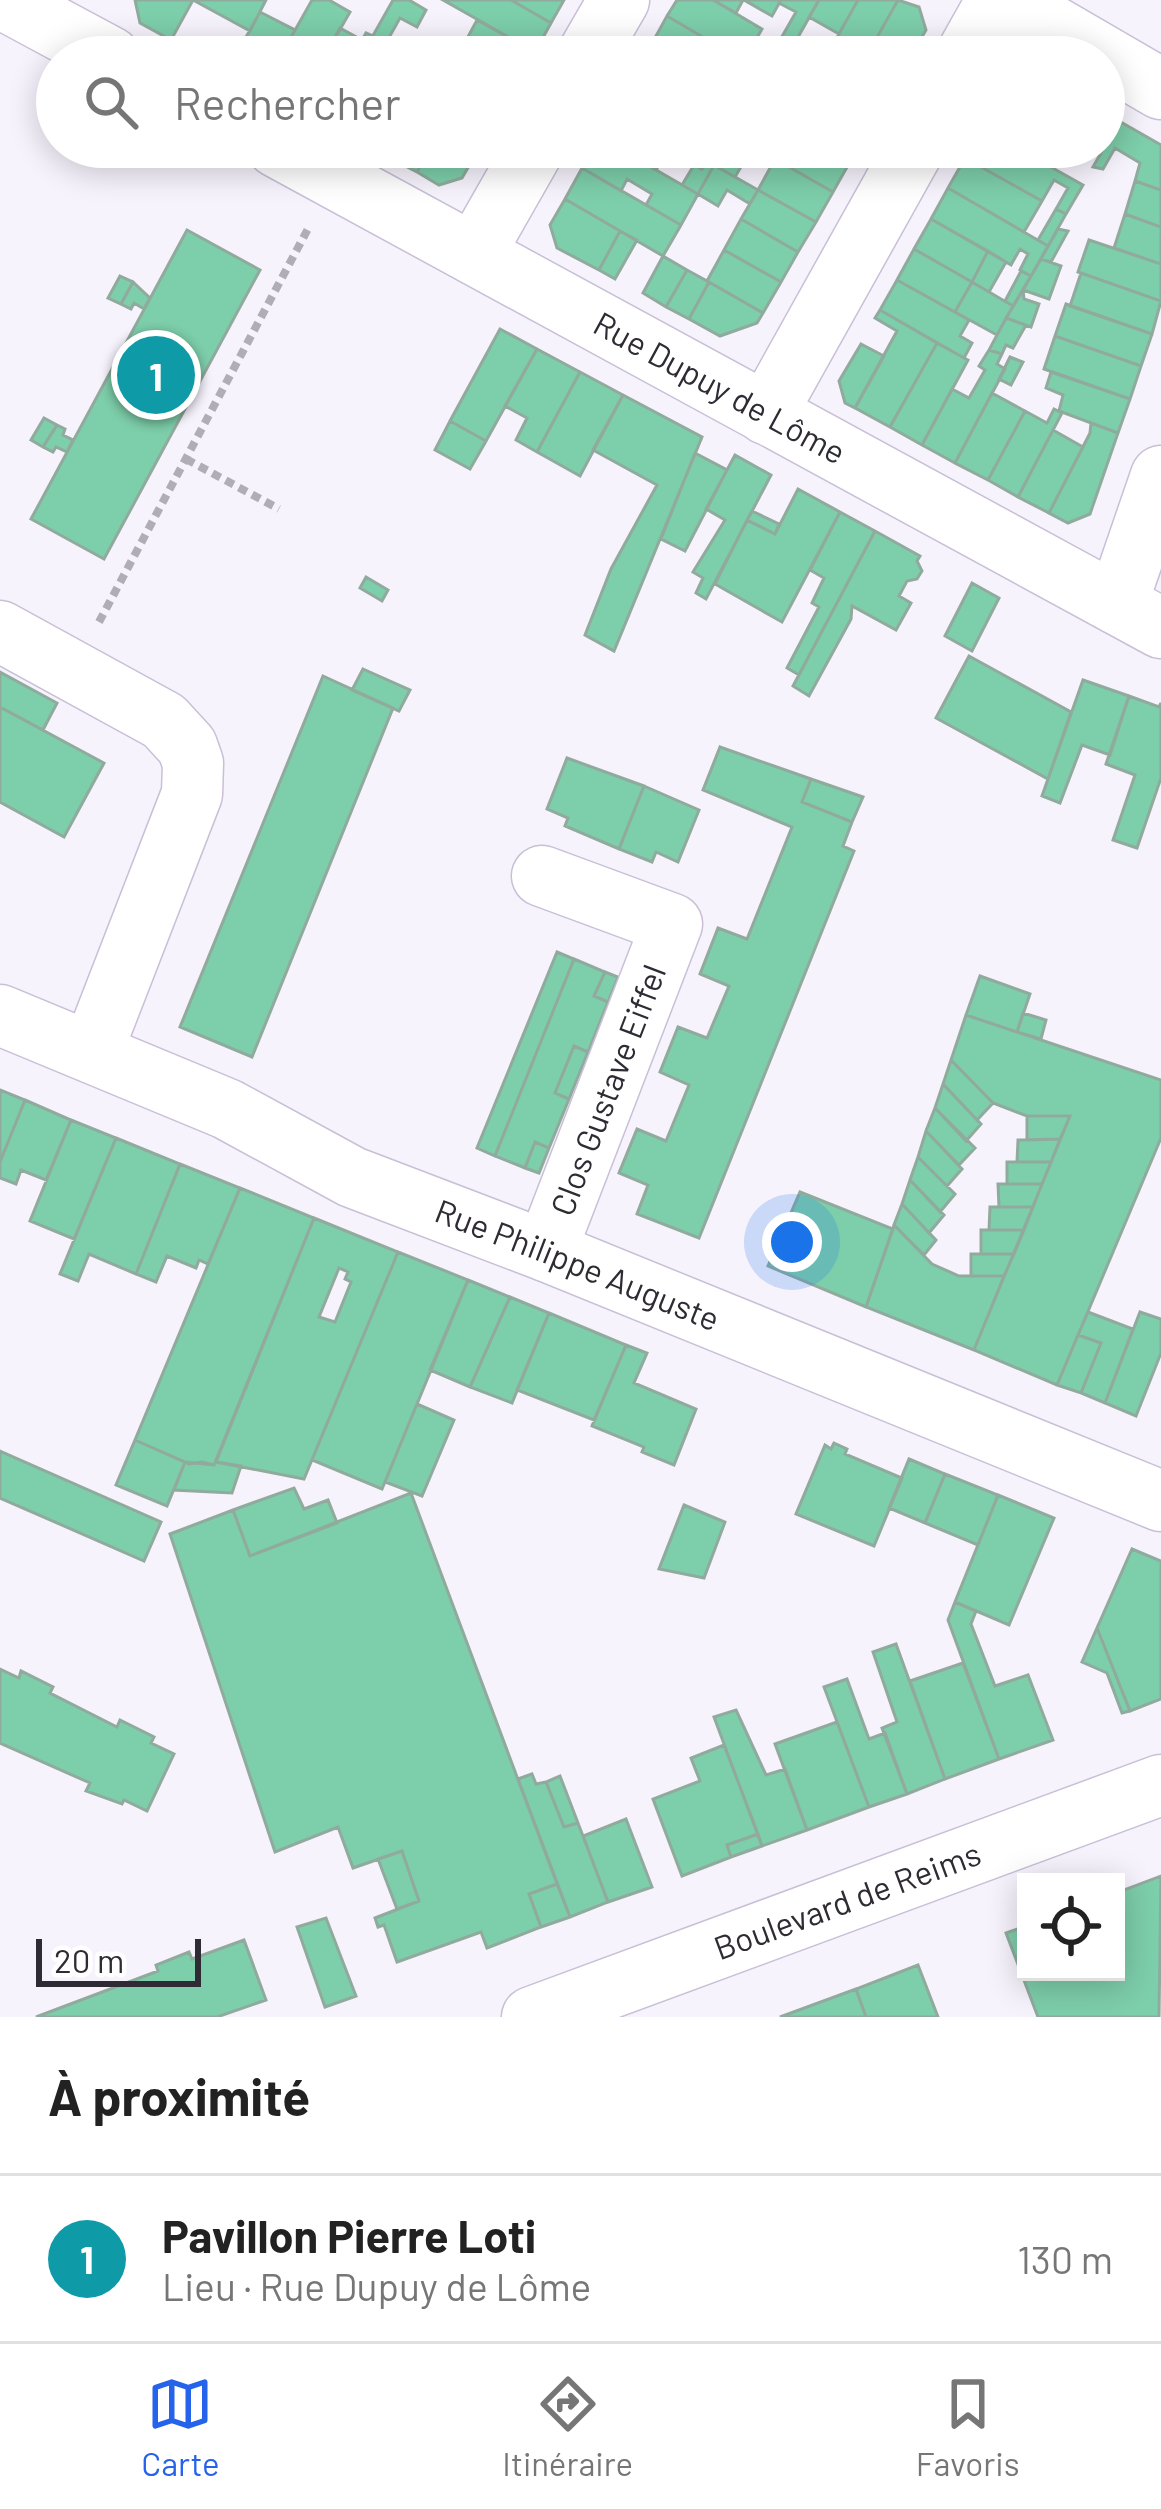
<!DOCTYPE html>
<html lang="fr">
<head>
<meta charset="utf-8">
<style>
	:root { --surface:#fff; --page:#f6f6f6; --text:#222; --muted:#767676; --line:#e0e0e0; --accent:#2563eb }
	body { margin:0; font-family:Barlow,sans-serif; background:var(--page); color:var(--text) }
	.controls { position:absolute; right:36px; bottom:36px; display:grid; overflow:hidden; border-radius:0px; box-shadow:0 6px 30px #0003 }
	.controls button { width:108px; height:108px; display:grid; place-items:center; padding:0; border:0; border-bottom:3px solid var(--line); background:var(--surface); color:var(--text); font:60px sans-serif }
	.scale { position:absolute; left:36px; bottom:30px; width:165px; box-sizing:border-box; padding-left:12px; border:6px solid #2f2b34; border-top:0; font-size:33px; line-height:42px; white-space:nowrap; color:#2f2b34; -webkit-text-stroke:9px #fff; paint-order:stroke }
	.you { position:absolute; left:792px; top:1242px; width:42px; height:42px; margin:-30px; border:9px solid #fff; border-radius:50%; background:#1a73e8; box-shadow:0 0 0 18px #1a73e833 }
	.badge { display:grid; place-items:center; width:78px; height:78px; border-radius:50%; background:var(--accent); color:#fff; font-size:39px; font-weight:700 }
	.pin { position:absolute; translate:-50% -50%; border:6px solid #fff; box-shadow:0 3px 12px #0006 }
	.list { margin:0; padding:0; list-style:none }
	h2 { display:flex; justify-content:space-between; align-items:center; height:156px; margin:0; padding:0 48px; font-size:51px }
	h2 small { font-size:39px; font-weight:400; color:var(--muted) }
	.list li { display:grid; grid-template-columns:78px 1fr auto; gap:36px; align-items:center; box-sizing:border-box; height:168px; padding:0 48px; border-top:3px solid var(--line) }
	.list b { display:block; font-size:45px; white-space:nowrap }
	.list p { margin:0; font-size:39px; white-space:nowrap; color:var(--muted) }
	.list em { font-size:39px; font-style:normal; color:var(--muted) }
	.icon { flex:none; width:66px; height:66px; fill:none; stroke:currentColor; stroke-width:2; stroke-linecap:round; stroke-linejoin:round }
	.map { position:relative; flex:none; width:1161px; height:2017px; overflow:hidden }
	.search { position:absolute; background:var(--surface); box-shadow:0 6px 30px #0003; left:36px; right:36px; top:36px; height:132px; display:flex; align-items:center; gap:30px; box-sizing:border-box; padding:0 42px; border-radius:66px; color:var(--muted); font-size:45px }
	.sheet { height:324px; background:var(--surface) }
	nav { display:flex; justify-content:space-around; align-items:center; box-sizing:border-box; height:168px; border-top:3px solid var(--line); background:var(--surface); font-size:33px; color:var(--muted) }
	nav a { display:grid; justify-items:center; gap:6px }
	nav .on { color:var(--accent) }
	.map>svg:first-child { display:block }
	.building { fill:#7dceaa; stroke:#90ab9d; stroke-width:3; fill-rule:evenodd }
	.lines { fill:none; stroke-linecap:round; stroke-linejoin:round }
	.minor-casing { stroke:#c9bfd7; stroke-width:63 }
	.path { stroke:#b1adb6; stroke-width:8; stroke-dasharray:9 6; stroke-linecap:butt }
	.minor { stroke:#fff; stroke-width:60 }
	.labels { text-anchor:middle; stroke-width:9; stroke-linejoin:round; paint-order:stroke }
	.street-label { font-size:33px; fill:#2f2b34; stroke:#fff }
</style>
</head>
<body>
<div class="map">
<svg width="1161" height="2017" viewBox="0 0 1161 2017">
	<rect width="100%" height="100%" fill="#f7f3fd"/>
	<path class="building" d="M135,0h58l-22,40 -31,-17z
		M193,0h73l-16,31z
		M312,0h17l21,12 -26,45h-44z
		M393,0h16l17,10 -9,17 -17,-9 -18,32 12,7h-33z
		M443,0h68l40,23 -16,29z
		M511,0h53l-13,23z
		M677,0h36l49,29 -16,28h-9l-70,-41z
		M713,0h30l-7,13z
		M744,0h37l-9,16z
		M781,0h38l-26,46 -13,-6 16,-28 -17,-9z
		M819,0h39l-19,34 -30,-17z
		M858,0h40l-32,57h-40z
		M898,0l21,7 7,23 -16,27h-44z
		M260,12l35,18 -15,27h-45z
		M667,16l70,41h-69l-18,-10z
		M477,20l58,32 -3,5h-54l-16,-9z
		M340,28l22,12 4,-7 7,3 -12,21h-37z
		M1104,112l15,9 -19,33 -9,-6 13,-1z
		M1119,121l42,24v45l-26,-9 5,-18 -25,-15 -12,21 -10,-2z
		M391,147h39l-13,25 -31,-16z
		M430,147h50l-18,31 -23,7 -22,-13z
		M594,147h22l82,47 -17,31 -35,-20 6,-11 -25,-15 -6,12 -39,-23z
		M616,147h54l-14,23z
		M703,147h21l-10,18 -7,-5 4,-8z
		M724,147h15l6,13 -10,17 -21,-12z
		M782,147h46l23,13 -18,32 -58,-33z
		M828,147h31l-8,13z
		M972,147h43l68,38 -17,29 -10,-5 12,-21 -14,-8 -12,21 -77,-43z
		M1015,147h34l-8,14z
		M965,158l77,43 -18,31 -76,-44z
		M775,159l58,33 -17,30 -58,-32z
		M707,160l7,5 -16,29 -16,-9 12,-20 8,4z
		M714,165l44,25 -8,14 -23,-14 -9,16 -20,-12z
		M582,168l99,57 -18,31 -98,-57z
		M1135,181l26,9v37l-36,-13z
		M948,188l100,58 -17,30 -11,-6 8,-16 -8,-5 -9,16 -80,-46z
		M758,190l58,32 -18,30 -57,-33z
		M565,199l55,32 -21,39 -42,-22 -7,-23z
		M1056,209l10,5 -18,32 -10,-6z
		M1125,214l36,13v37l-47,-16z
		M741,219l57,33 -17,30 -57,-32z
		M931,219l57,32 -16,31 -58,-33z
		M1058,229l10,2 -17,31 -10,-3z
		M187,230l73,40 -156,289 -73,-40z
		M620,231l17,9 -22,39 -16,-9z
		M1089,240l72,24v37l-83,-29z
		M914,249l58,33 -17,30 -58,-32z
		M724,250l57,32 -18,31 -56,-32z
		M988,251l18,11 -17,30 -17,-10z
		M663,256l24,14 -21,37 -23,-14z
		M1041,259l20,7 -12,33 -26,-9z
		M687,270l22,12 -20,37 -23,-12z
		M1021,271l10,5 -18,30 -8,-5z
		M1081,273l80,28 -9,33 -82,-28z
		M120,276l13,6 -12,22 -13,-6z
		M897,280l72,40 -9,16 12,7 -8,15 -84,-48z
		M133,282l17,16 -6,11 -10,-6 -3,6 -10,-5z
		M709,282l54,31 -6,10 -37,13 -31,-17z
		M972,282l41,24 -16,29 -42,-23z
		M1023,290l1,9 15,5 -8,23 -25,-9z
		M1066,304l86,30 -11,32 -86,-30z
		M880,310l57,33 -47,84 -35,-19 42,-77 -22,-13z
		M1006,318l20,7 -13,23 -7,-3 -4,9 -13,-4z
		M500,329l37,20 -51,92 -36,-20z
		M1055,336l86,30 -11,33 -86,-30z
		M937,343l31,17 -46,85 -32,-18z
		M861,344l23,12 -29,52 -10,-5 -6,-22z
		M537,349l43,23 -43,80 -21,-12 11,-22 -22,-12z
		M989,350l13,4 -5,10 8,5 -50,94 -33,-18 30,-56 17,9 16,-28 -6,-4z
		M1010,357l13,5 -12,23 -12,-6z
		M580,372l43,23 -43,81 -43,-24z
		M1051,372l79,27 -12,34 -59,-22 4,-16 -17,-7z
		M992,393l33,18 -37,69 -33,-17z
		M623,395l79,42 -88,214 -29,-16 26,-66 46,-84 -64,-35z
		M1054,409l8,4 -44,84 -30,-17 37,-69 22,12z
		M44,418l13,7 -14,22 -12,-7z
		M450,421l36,20 -16,28 -35,-19z
		M1091,423l27,10 -28,81 -22,9 -19,-10 41,-80z
		M57,425l8,4 -2,6 10,5 -6,12 -11,-5 -3,5 -10,-5z
		M1053,430l30,17 -34,66 -31,-16z
		M695,453l32,17 -42,81 -24,-12z
		M735,455l36,20 -65,124 -10,-6 7,-15 -10,-6 32,-52 -19,-11z
		M798,489l42,23 -58,110 -67,-38 32,-64 28,14z
		M752,511l27,13 -4,10 -28,-14z
		M840,512l35,19 -76,144 -12,-7 32,-61 -7,-4 12,-25 -14,-8z
		M875,531l45,25 -3,5 5,10 -5,8 -10,2 -8,15 12,7 -15,27 -44,-24 -1,13 -42,77 -16,-10z
		M366,577l22,13 -6,11 -22,-13z
		M972,583l27,15 -27,53 -27,-15z
		M969,656l102,56 -23,67 -112,-61z
		M363,669l47,21 -11,21 -47,-21z
		M0,672l57,31 -14,27 -43,-23z
		M323,676l70,32 -141,349 -72,-30z
		M1083,680l46,16 -19,59 -28,-10 -22,58 -18,-7z
		M1129,696l30,11 2,-4v75l-24,70 -24,-8 22,-65 -29,-11z
		M0,707l104,56 -40,74 -64,-35z
		M720,747l91,32 -9,23 50,20 -9,24 11,5 -155,387 -62,-24 11,-29 -29,-12 18,-44 29,12 23,-56 -29,-13 18,-45 29,11 22,-52 -29,-12 18,-46 29,11 45,-112 -89,-37z
		M567,758l77,28 -25,63 -54,-23 3,-8 -21,-9z
		M811,779l52,18 -11,25 -50,-20z
		M644,786l55,24 -21,52 -22,-10 -4,10 -33,-13z
		M557,952l17,7 -79,197 -18,-8z
		M574,959l31,13 -11,24 14,6 -20,50 -14,-6 -19,47 14,6 -20,49 -14,-6 -10,26 -30,-12z
		M605,972l13,5 -10,25 -14,-6z
		M980,976l50,18 -13,38 -51,-17z
		M1023,1013l23,7 -5,19 -24,-7z
		M966,1015l195,65v58l-104,247 -83,-35 96,-234h-43l-34,-13 -42,-43z
		M574,1046l14,6 -19,47 -14,-6z
		M951,1060l42,43 -16,17 -34,-36z
		M943,1084l38,40 -15,17 -31,-33z
		M0,1090l25,10 -25,62z
		M25,1100l46,20 -25,60 -25,-10 -5,14 -16,-6v-16z
		M935,1108l40,40 -16,17 -33,-34z
		M1027,1116h43l-10,23 -33,1z
		M71,1120l45,18 -42,101 -44,-18z
		M926,1131l36,38 -15,17 -29,-29z
		M116,1138l64,26 -44,110 -47,-20 -11,27 -18,-7z
		M1060,1139l-9,23h-34l1,-22z
		M535,1142l14,6 -10,25 -14,-5z
		M918,1157l37,37 -15,18 -30,-32z
		M1007,1162h44l-9,22h-35z
		M180,1164l60,24 -32,76 -9,-4 -3,8 -29,-12 -11,26 -20,-8z
		M910,1180l34,35 -15,18 -27,-29z
		M998,1184h44l-9,23h-34z
		M240,1188l74,30 -100,247 -12,-3 -13,2 -54,-24z
		M800,1192l93,37 -27,78 -98,-41z
		M902,1204l34,36 -12,15 -30,-30z
		M990,1207h43l-9,23h-35z
		M314,1218l84,34 -94,227 -88,-17zM339,1268l9,4 -3,7 6,3 -16,40 -16,-5z
		M894,1225l38,39 27,12h45l-30,74 -108,-43z
		M981,1230h43l-10,24h-33z
		M398,1252l70,28 -86,209 -70,-29z
		M971,1254h43l-10,22h-33z
		M468,1280l42,17 -40,90 -40,-17z
		M510,1297l39,16 -37,90 -42,-16z
		M1088,1312l45,17 -28,74 -24,-10 20,-50 -23,-8z
		M1140,1312l21,7v34l-25,63 -31,-13z
		M549,1313l77,32 -32,75 -77,-30z
		M1078,1335l23,8 -20,50 -24,-8z
		M626,1345l21,8 -13,30 62,26 -22,56 -32,-13 2,-5 -52,-21z
		M417,1404l37,16 -32,76 -37,-14z
		M135,1440l50,22 -18,44 -51,-21z
		M834,1443l13,6 -2,5 57,24 -28,68 -78,-32 29,-69 6,4z
		M0,1451l161,71 -17,39 -144,-63z
		M909,1459l36,15 -20,49 -36,-15z
		M185,1462l29,3 2,-3 25,4 -9,27 -58,-3z
		M945,1474l53,21 -20,50 -53,-22z
		M294,1488l10,21 24,-9 9,23 -87,33 -17,-46z
		M411,1493l146,391 -28,10 12,33 -54,21 -6,-16 -84,30 -13,-37 -6,2 -3,-9 44,-17 -17,-50 -49,17 -15,-41 -63,25 -105,-318 63,-24 17,46z
		M998,1495l56,23 -45,107 -54,-23z
		M684,1505l41,17 -21,56 -45,-9z
		M1132,1549l29,12v138l-31,12 -33,-83z
		M955,1602l21,9 -5,13 24,62 33,-11 25,65 -54,19 -51,-139z
		M1097,1628l33,83 -8,2 -15,-40 -25,-11z
		M896,1644l49,135 -38,15 -25,-66 15,-6 -24,-70z
		M963,1663l36,96 -54,20 -35,-98z
		M0,1669l19,9 2,-7 32,16 -3,6 67,34 3,-7 34,17 -3,6 23,11 -27,57 -23,-11 -2,4 -36,-13 4,-8 -90,-40z
		M847,1679l22,60 16,-6 22,61 -38,13 -45,-120z
		M736,1710l30,65 19,-6 22,61 -45,16 -48,-129z
		M837,1722l32,85 -62,23 -32,-86z
		M724,1745l34,89 -31,11 4,12 -49,19 -29,-77 47,-18 -9,-23z
		M532,1774l4,10 10,-2 18,45 14,-4 30,79 -38,15 -52,-138z
		M560,1776l18,47 -14,4 -18,-45z
		M626,1819l26,68 -44,15 -25,-66z
		M758,1834l4,12 -31,11 -4,-12z
		M402,1851l17,50 -22,8 -19,-50z
		M1161,1876l-2,141h-121l-32,-84 20,-7v46h90v-79z
		M557,1884l13,33 -29,10 -12,-33z
		M326,1918l30,78 -31,11 -28,-80z
		M244,1940l22,60 -49,17h-181l122,-46 -2,-6 33,-13 3,7z
		M918,1965l20,52h-72l-10,-28z
		M856,1989l10,28h-86z"/>
	<g class="lines">
		<defs>
			<g id="minor">
				<path d="M4,0l106,57"/>
				<path d="M1008,0l153,89"/>
				<path d="M586,57l33,-57"/>
				<path d="M965,57l32,-57"/>
				<path id="s1" d="M277,147l884,481"/>
				<path d="M474,254l61,-107"/>
				<path d="M766,414l149,-267"/>
				<path d="M1117,604l44,-128"/>
				<path d="M0,631l164,90 23,25 6,17 -1,31 -100,258"/>
				<path d="M542,876l130,48 -126,327"/>
				<path id="s2" d="M0,1015l227,94 125,68 194,74 615,250"/>
				<path id="s3" d="M532,2017l629,-232"/>
			</g>
		</defs>
		<use href="#minor" class="minor-casing"/>
		<path class="path" d="M186,459l93,50
			M99,622l210,-395"/>
		<use href="#minor" class="minor"/>
	</g>
	<g class="labels">
		<g class="street-label">
			<text dy="12" stroke="none"><textPath href="#s1" startOffset="504">Rue Dupuy de Lôme</textPath></text>
			<text transform="translate(608 1090) rotate(-69)" y="12">Clos Gustave Eiffel</text>
			<text dy="12" stroke="none"><textPath href="#s2" startOffset="630">Rue Philippe Auguste</textPath></text>
			<text dy="12" stroke="none"><textPath href="#s3" startOffset="336">Boulevard de Reims</textPath></text>
		</g>
	</g>
</svg>
<div class="controls">
<button><svg class="icon" aria-label="locate" viewBox="0 0 24 24"><circle cx="12" cy="12" r="6"/><path d="M12 2v4M12 18v4M2 12h4M18 12h4"/></svg></button>
</div>
<div class="scale">20 m</div>
<div class="you"></div>
<div class="pin badge" style="left:156px;top:375px;background:#0f9aa8">1</div>
<div class="search"><svg class="icon" aria-label="search" viewBox="0 0 24 24"><circle cx="10" cy="10" r="6"/><path d="M15 15l6 6"/></svg>Rechercher</div>
</div>
<section class="sheet">
<h2>À proximité<small></small></h2>
<ul class="list">
<li><span class="badge" style="background:#0f9aa8">1</span><div><b>Pavillon Pierre Loti</b><p>Lieu · Rue Dupuy de Lôme</p></div><em>130 m</em></li>
</ul>
</section>
<nav>
<a class="on"><svg class="icon" aria-label="map" viewBox="0 0 24 24"><path d="M3 6l6-2 6 2 6-2v14l-6 2-6-2-6 2zM9 4v14M15 6v14"/></svg>Carte</a>
<a><svg class="icon" aria-label="directions" viewBox="0 0 24 24"><path d="M12 3l9 9-9 9-9-9zM9 14v-3h6M13 9l2 2-2 2"/></svg>Itinéraire</a>
<a><svg class="icon" aria-label="saved" viewBox="0 0 24 24"><path d="M7 4h10v16l-5-4-5 4z"/></svg>Favoris</a>
</nav>
</body>
</html>
